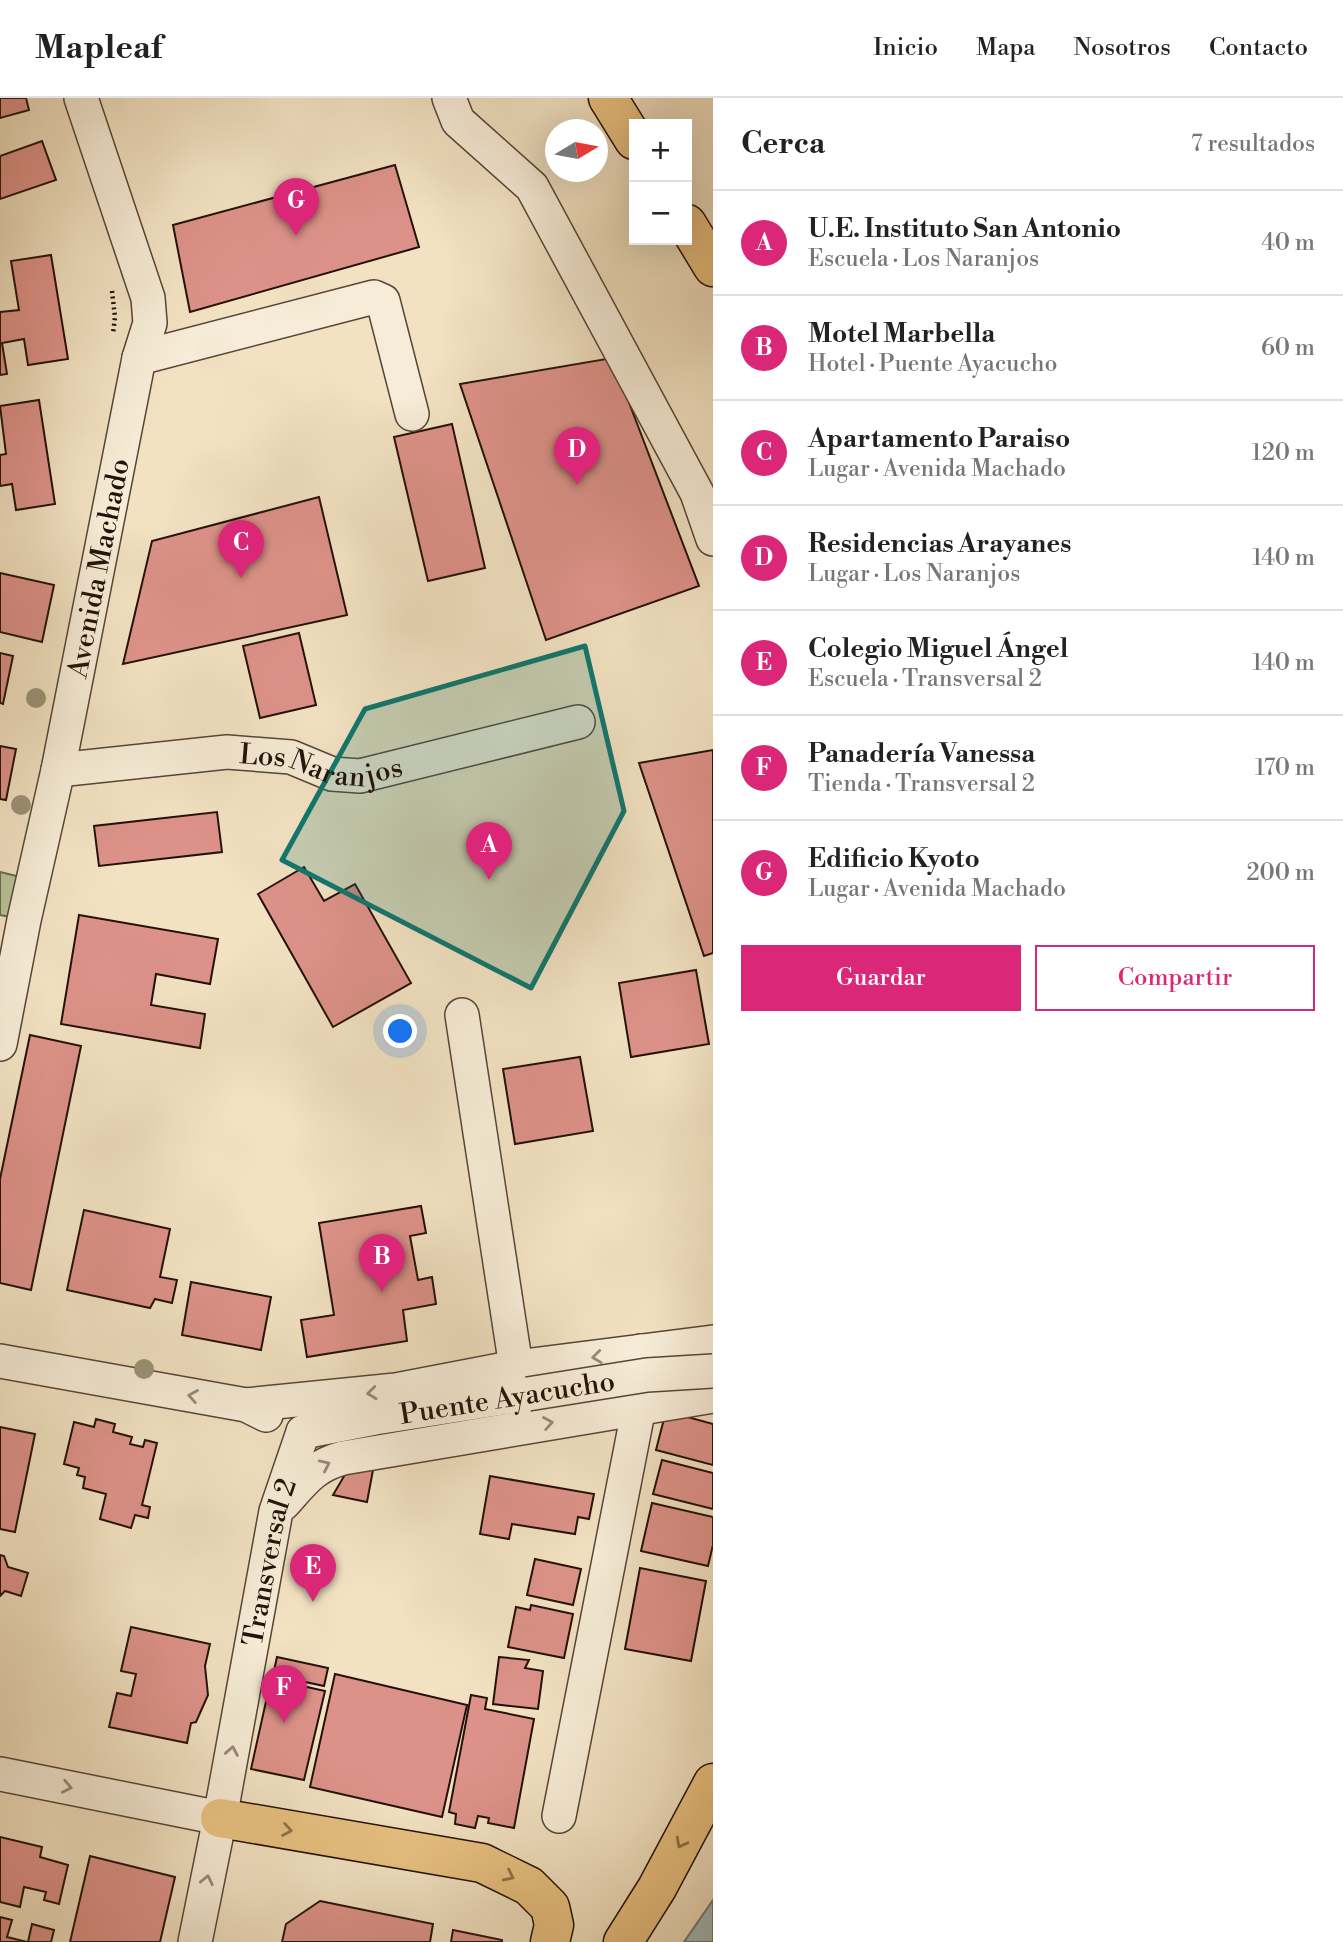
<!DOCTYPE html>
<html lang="es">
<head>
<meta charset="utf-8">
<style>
	:root { --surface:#fff; --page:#f6f6f6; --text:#222; --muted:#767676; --line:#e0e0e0; --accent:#db2777 }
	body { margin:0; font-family:"Libre Bodoni",serif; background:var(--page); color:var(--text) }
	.controls { position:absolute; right:21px; top:21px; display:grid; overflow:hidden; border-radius:0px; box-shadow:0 7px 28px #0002 }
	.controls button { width:63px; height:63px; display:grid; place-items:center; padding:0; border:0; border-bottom:2px solid var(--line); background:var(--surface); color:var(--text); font:35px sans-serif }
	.compass { position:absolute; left:545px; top:21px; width:63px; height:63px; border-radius:50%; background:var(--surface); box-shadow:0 7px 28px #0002; rotate:80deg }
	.you { position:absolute; left:401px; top:934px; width:24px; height:24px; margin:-18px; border:5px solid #fff; border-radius:50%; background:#1a73e8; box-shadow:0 0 0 10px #1a73e833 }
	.badge { display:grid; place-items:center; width:46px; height:46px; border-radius:50%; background:var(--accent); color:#fff; font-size:23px; font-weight:700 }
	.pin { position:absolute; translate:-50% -58px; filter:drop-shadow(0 2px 4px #0008) }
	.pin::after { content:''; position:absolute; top:37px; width:24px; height:21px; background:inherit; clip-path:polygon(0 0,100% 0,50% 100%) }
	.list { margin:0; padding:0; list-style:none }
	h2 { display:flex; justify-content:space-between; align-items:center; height:91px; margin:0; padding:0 28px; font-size:30px }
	h2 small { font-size:23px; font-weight:400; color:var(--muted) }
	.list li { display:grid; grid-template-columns:46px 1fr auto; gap:21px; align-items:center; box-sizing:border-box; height:105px; padding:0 28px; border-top:2px solid var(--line) }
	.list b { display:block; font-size:26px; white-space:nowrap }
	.list p { margin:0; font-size:23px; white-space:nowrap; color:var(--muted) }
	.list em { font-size:23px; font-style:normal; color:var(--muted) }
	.actions { display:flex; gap:14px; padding:21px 28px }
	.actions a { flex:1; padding:16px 0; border:2px solid var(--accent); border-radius:0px; text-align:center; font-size:24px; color:var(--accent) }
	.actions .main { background:var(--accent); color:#fff }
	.map { position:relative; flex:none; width:713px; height:1844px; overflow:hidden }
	header { display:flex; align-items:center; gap:42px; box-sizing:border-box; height:98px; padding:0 35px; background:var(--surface); border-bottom:2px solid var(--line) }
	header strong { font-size:33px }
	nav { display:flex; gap:38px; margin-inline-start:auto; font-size:24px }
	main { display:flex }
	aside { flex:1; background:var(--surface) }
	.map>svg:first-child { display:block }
	.green { fill:#b6c497; stroke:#6c6a50; stroke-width:2 }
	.water { fill:#9fbcbc; stroke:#6d7875; stroke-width:2 }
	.building { fill:#dd9289; stroke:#23110a; stroke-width:2 }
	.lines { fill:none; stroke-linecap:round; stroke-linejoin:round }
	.minor-casing { stroke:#574538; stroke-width:36 }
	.highway-casing { stroke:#23110a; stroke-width:41 }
	.path { stroke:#23110a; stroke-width:4.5; stroke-dasharray:2 3.5; stroke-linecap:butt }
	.minor { stroke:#f7ecd7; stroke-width:33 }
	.highway { stroke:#e9c181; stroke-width:38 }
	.minor-bridge-casing { stroke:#574538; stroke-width:36; stroke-linecap:butt }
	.minor-bridge { stroke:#f7ecd7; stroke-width:33 }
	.tree { fill:#9c9278 }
	.oneway { stroke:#98897b }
	.oneway2 { stroke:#90724b }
	.marked { fill:#0f766e; fill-opacity:0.2; stroke:#0f766e; stroke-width:5; stroke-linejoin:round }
	.labels { text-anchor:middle; stroke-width:7; stroke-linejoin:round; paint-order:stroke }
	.street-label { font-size:28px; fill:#23110a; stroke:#f7ecd7 }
</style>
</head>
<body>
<header>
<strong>Mapleaf</strong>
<nav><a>Inicio</a><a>Mapa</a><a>Nosotros</a><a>Contacto</a></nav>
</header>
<main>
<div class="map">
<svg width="713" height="1844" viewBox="0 0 713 1844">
	<rect width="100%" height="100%" fill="#f2e2c2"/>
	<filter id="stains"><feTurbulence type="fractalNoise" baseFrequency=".00286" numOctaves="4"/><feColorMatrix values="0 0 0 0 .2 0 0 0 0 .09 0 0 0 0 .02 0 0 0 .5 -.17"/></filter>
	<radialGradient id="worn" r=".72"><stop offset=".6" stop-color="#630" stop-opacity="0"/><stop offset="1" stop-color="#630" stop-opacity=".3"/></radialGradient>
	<path class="green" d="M0,774l33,8 -9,40 -24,-5z"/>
	<path class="water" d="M713,1802v42h-29z"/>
	<path class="building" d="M0,0h26l3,12 -29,8z
		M42,43l14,39 -56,19v-43z
		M395,67l24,82 -229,65 -17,-87z
		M51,157l17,104 -40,6 -4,-26 -22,4 5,31 -7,1v-63l19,-2 -8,-49z
		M612,260l87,228 -153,54 -86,-256z
		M39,302l16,104 -39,6 -4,-26 -12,2v-31l6,-1 -6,-48z
		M452,326l33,144 -57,13 -34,-144z
		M319,399l28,118 -224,49 29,-123z
		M0,475l54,12 -12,57 -42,-10z
		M299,535l17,72 -56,13 -17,-72z
		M0,555l13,3 -10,48 -3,-1z
		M0,648l16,3 -10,51 -6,-1z
		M713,652v203l-9,3 -65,-193z
		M217,714l5,40 -123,14 -5,-40z
		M304,769l20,34 31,-17 56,99 -78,44 -75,-133z
		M79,817l139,24 -8,45 -54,-10 -5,31 54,9 -5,34 -139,-24z
		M696,872l13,74 -78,13 -12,-74z
		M30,937l51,11 -50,244 -31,-7v-104z
		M580,959l13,74 -78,13 -12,-75z
		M421,1108l5,27 -16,3 8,44 14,-3 4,27 -33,6 4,31 -100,16 -6,-37 33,-5 -15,-92z
		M84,1112l86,19 -10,48 17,3 -5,23 -17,-4 -5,9 -83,-18z
		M191,1184l80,15 -10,53 -79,-15z
		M666,1313l47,13v41l-57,-15z
		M96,1321l19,5 -2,8 19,5 -2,7 13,3 2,-7 12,3 -15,62 8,2 -2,11 -13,-3 -4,13 -31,-9 6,-25 -23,-6 2,-11 -8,-2 2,-7 -15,-4 10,-42 20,5z
		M0,1329l35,7 -20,98 -15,-3z
		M662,1362l51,13v36l-60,-15z
		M350,1368l23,4 -6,32 -34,-7z
		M490,1378l104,18 -5,25 -11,-2 -3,17 -63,-10 -3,15 -29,-5z
		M652,1405l61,14v28l-5,21 -67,-15z
		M0,1457l4,1 4,11 20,6 -7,23 -16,-5 -5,5z
		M535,1461l46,10 -8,36 -46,-10z
		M640,1470l66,13 -15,80 -66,-12z
		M531,1507l42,9 -9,44 -56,-11 8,-40 14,3z
		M131,1529l79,17 -5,22 3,29 -12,27 -5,1 -4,20 -78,-16 8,-34 14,3 5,-22 -15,-3z
		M277,1559l51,11 -4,18 -51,-11z
		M499,1559l30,3 -4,8 18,3 -5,38 -45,-5z
		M335,1576l132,31 -25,112 -132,-30z
		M271,1581l54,12 -21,89 -53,-11z
		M471,1597l16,3 -2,11 49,10 -20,109 -26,-5 1,-5 -11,-2 -3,12 -20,-4 1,-10 -7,-2z
		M0,1739l42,10 -2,10 28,8 -9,39 -15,-4 2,-8 -22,-5 -4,20 -20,-5z
		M90,1758l85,21 -15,65h-90z
		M320,1803l113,23 -3,18h-148l4,-18z
		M0,1819l12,3 -5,17 20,5h-27z
		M32,1826l22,6 -3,12h-23z
		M453,1832l49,10v2h-51z"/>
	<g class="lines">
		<defs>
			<g id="minor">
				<path d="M449,0l9,23 74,66 165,306 16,46"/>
				<path d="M139,260l235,-61 9,4 29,113"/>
				<path id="s1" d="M58,672l169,-18 64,5 41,17 28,2 218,-54"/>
				<path d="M462,917l54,352"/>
				<path id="s2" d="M0,946l24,-124 34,-150 81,-412 11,-35 -2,-25 -67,-200"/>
				<path d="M0,1263l246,44 20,10"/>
				<path d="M246,1307l150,-15 120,-23 197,-25"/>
				<path d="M303,1334l72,-14 153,-24"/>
				<path d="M283,1406c20,-22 30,-38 60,-46l370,-62"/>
				<path d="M0,1676l220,44"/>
				<path d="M559,1718l80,-409 2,-56"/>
				<path id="s3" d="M195,1844l25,-124 56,-307 27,-79"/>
			</g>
			<path id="highway" d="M608,0l26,42
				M687,126l26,43
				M220,1720l262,45 47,23 21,21 4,18 -4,17
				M623,1844l34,-54 56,-105"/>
		</defs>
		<use href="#minor" class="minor-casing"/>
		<use href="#highway" class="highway-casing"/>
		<path class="path" d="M112,193l3,26 -2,17"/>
		<use href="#minor" class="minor"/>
		<use href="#highway" class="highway"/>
		<defs>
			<path id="minor-bridge" d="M528,1296l119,-19 66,-4"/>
		</defs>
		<use href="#minor-bridge" class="minor-bridge-casing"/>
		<use href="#minor-bridge" class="minor-bridge"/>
	</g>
	<g class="tree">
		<circle cx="36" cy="600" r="10"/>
		<circle cx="21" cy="707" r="10"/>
		<circle cx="144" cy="1271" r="10"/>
	</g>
	<defs><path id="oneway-chevron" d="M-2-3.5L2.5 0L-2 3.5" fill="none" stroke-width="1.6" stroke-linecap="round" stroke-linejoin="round" transform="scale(1.75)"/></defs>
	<g class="oneway">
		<use href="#oneway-chevron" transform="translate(597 1259) rotate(173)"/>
		<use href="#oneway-chevron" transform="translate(372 1295) rotate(174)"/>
		<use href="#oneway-chevron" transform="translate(193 1298) rotate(-170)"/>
		<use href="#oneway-chevron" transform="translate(548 1325) rotate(-10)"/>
		<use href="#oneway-chevron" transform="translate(325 1367) rotate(-25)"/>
		<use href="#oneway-chevron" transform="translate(232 1653) rotate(-80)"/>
		<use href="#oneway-chevron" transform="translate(67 1689) rotate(11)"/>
		<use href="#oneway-chevron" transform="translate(207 1782) rotate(-78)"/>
	</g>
	<g class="oneway2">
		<use href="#oneway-chevron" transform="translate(287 1732) rotate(10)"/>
		<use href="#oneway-chevron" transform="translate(681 1745) rotate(118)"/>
		<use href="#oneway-chevron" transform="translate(509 1778) rotate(26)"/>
	</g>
	<path class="marked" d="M585,548l39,165 -93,177 -249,-128 83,-151z"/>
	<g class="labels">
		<g class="street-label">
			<text dy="10" stroke="none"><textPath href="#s2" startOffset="486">Avenida Machado</textPath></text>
			<text dy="10" stroke="none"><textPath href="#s1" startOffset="266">Los Naranjos</textPath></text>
			<text transform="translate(507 1299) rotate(-9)" y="10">Puente Ayacucho</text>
			<text dy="10" stroke="none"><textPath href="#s3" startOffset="387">Transversal 2</textPath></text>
		</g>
	</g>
	<rect width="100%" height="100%" filter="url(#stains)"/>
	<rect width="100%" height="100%" fill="url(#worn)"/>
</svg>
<div class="controls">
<button>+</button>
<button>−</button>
</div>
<svg class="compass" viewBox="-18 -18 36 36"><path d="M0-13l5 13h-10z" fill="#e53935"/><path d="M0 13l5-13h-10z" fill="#767676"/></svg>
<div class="you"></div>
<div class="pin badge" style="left:489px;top:782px">A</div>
<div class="pin badge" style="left:382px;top:1194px">B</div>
<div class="pin badge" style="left:241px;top:480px">C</div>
<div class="pin badge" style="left:577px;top:387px">D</div>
<div class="pin badge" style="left:313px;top:1504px">E</div>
<div class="pin badge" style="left:284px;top:1625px">F</div>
<div class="pin badge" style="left:296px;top:138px">G</div>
</div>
<aside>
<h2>Cerca<small>7 resultados</small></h2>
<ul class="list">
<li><span class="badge">A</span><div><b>U.E. Instituto San Antonio</b><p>Escuela · Los Naranjos</p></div><em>40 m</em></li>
<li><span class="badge">B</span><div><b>Motel Marbella</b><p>Hotel · Puente Ayacucho</p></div><em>60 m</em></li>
<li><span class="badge">C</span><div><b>Apartamento Paraiso</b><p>Lugar · Avenida Machado</p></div><em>120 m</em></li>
<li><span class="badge">D</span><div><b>Residencias Arayanes</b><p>Lugar · Los Naranjos</p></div><em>140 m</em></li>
<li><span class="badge">E</span><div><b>Colegio Miguel Ángel</b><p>Escuela · Transversal 2</p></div><em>140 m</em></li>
<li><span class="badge">F</span><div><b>Panadería Vanessa</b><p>Tienda · Transversal 2</p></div><em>170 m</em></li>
<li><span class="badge">G</span><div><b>Edificio Kyoto</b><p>Lugar · Avenida Machado</p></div><em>200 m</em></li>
</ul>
<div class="actions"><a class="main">Guardar</a><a>Compartir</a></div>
</aside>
</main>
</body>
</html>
